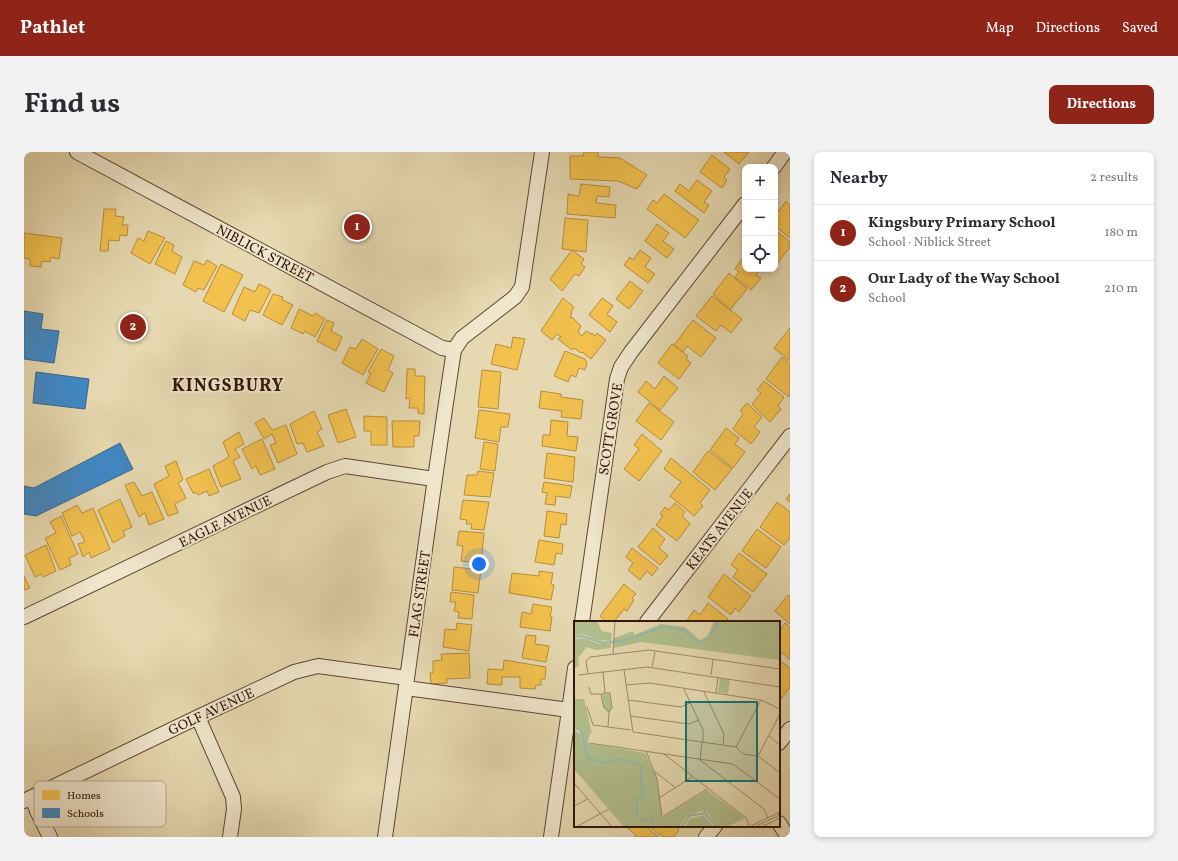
<!DOCTYPE html>
<html lang="en">
<head>
<meta charset="utf-8">
<style>
	:root { --surface:#fff; --page:#f2f2f3; --text:#2b2b33; --muted:#7c7c81; --line:#e1e1e2; --accent:#8f2418 }
	body { margin:0; font-family:Vollkorn,serif; background:var(--page); color:var(--text) }
	.controls { position:absolute; right:12px; top:12px; display:grid; overflow:hidden; border-radius:8px; box-shadow:0 2px 6px #0003 }
	.controls button { width:36px; height:36px; display:grid; place-items:center; padding:0; border:0; border-bottom:1px solid var(--line); background:var(--surface); color:var(--text); font:20px sans-serif }
	.you { position:absolute; left:455px; top:412px; width:14px; height:14px; margin:-10px; border:3px solid #fff; border-radius:50%; background:#1a73e8; box-shadow:0 0 0 6px #1a73e833 }
	.badge { display:grid; place-items:center; width:26px; height:26px; border-radius:50%; background:var(--accent); color:#fff; font-size:13px; font-weight:700 }
	.pin { position:absolute; translate:-50% -50%; border:2px solid #fff; box-shadow:0 1px 4px #0006 }
	.list { margin:0; padding:0; list-style:none }
	h2 { display:flex; justify-content:space-between; align-items:center; height:52px; margin:0; padding:0 16px; font-size:17px }
	h2 small { font-size:13px; font-weight:400; color:var(--muted) }
	.list li { display:grid; grid-template-columns:26px 1fr auto; gap:12px; align-items:center; box-sizing:border-box; height:56px; padding:0 16px; border-top:1px solid var(--line) }
	.list b { display:block; font-size:15px; white-space:nowrap }
	.list p { margin:0; font-size:13px; white-space:nowrap; color:var(--muted) }
	.list em { font-size:13px; font-style:normal; color:var(--muted) }
	.icon { flex:none; width:22px; height:22px; fill:none; stroke:currentColor; stroke-width:2; stroke-linecap:round; stroke-linejoin:round }
	.map { position:relative; flex:none; width:766px; height:685px; overflow:hidden; border-radius:8px }
	header { display:flex; align-items:center; gap:24px; box-sizing:border-box; height:56px; padding:0 20px; background:var(--accent); color:#fff }
	header strong { font-size:19px }
	nav { display:flex; gap:22px; margin-inline-start:auto; font-size:14px }
	.intro { display:flex; align-items:center; justify-content:space-between; box-sizing:border-box; height:96px; padding:0 24px }
	h1 { margin:0; font-size:28px }
	.button { padding:10px 18px; border-radius:8px; background:var(--accent); color:#fff; font-size:14px; font-weight:700 }
	main { display:flex; gap:24px; padding:0 24px }
	aside { flex:1; background:var(--surface); border-radius:8px; box-shadow:0 2px 6px #0003 }
	.map>svg:first-child { display:block }
	.homes { fill:#f2c14e; stroke:#b88d39 }
	.schools { fill:#3f88c5; stroke:#3b668d }
	.lines { fill:none; stroke-linecap:round; stroke-linejoin:round }
	.street-casing { stroke:#5e4633; stroke-width:16 }
	.street { stroke:#efe6cc; stroke-width:14 }
	.labels { text-anchor:middle; stroke-width:4; stroke-linejoin:round; paint-order:stroke }
	.street-label { font-size:14px; fill:#311509; stroke:#efe6cc }
	.district-label { font-size:18px; font-weight:bold; letter-spacing:1px; fill:#311509; stroke:#efe6cc }
	.inset-river { fill:none; stroke:#96baac; stroke-width:2 }
	.inset-road { fill:none; stroke:#9e8a6d; stroke-width:1 }
	.view { fill:#0f766e; fill-opacity:0.15; stroke:#0f766e; stroke-width:2 }
	.inset-edge { fill:none; stroke:#311509; stroke-width:2 }
	.key { fill:#efe6cc; stroke:#b6a792; stroke-width:1 }
	.key-label { font-size:11px; fill:#311509 }
</style>
</head>
<body>
<header>
<strong>Pathlet</strong>
<nav><a>Map</a><a>Directions</a><a>Saved</a></nav>
</header>
<div class="intro"><h1>Find us</h1><a class="button">Directions</a></div>
<main>
<div class="map">
<svg width="766" height="685" viewBox="0 0 766 685">
	<rect width="100%" height="100%" fill="#e6d8b0"/>
	<filter id="stains"><feTurbulence type="fractalNoise" baseFrequency=".005" numOctaves="4"/><feColorMatrix values="0 0 0 0 .2 0 0 0 0 .09 0 0 0 0 .02 0 0 0 .5 -.17"/></filter>
	<radialGradient id="worn" r=".72"><stop offset=".6" stop-color="#630" stop-opacity="0"/><stop offset="1" stop-color="#630" stop-opacity=".3"/></radialGradient>
	<path class="homes" d="M560,0h14v5l22,1 27,17 -10,14 -19,-8 -48,-2v-23h13z
		M700,0h25l-10,12z
		M688,3l18,14 -6,8 3,3 -5,8 -22,-16z
		M673,28l15,11 -8,11 5,3 -5,8 -29,-22 5,-7 9,7z
		M557,32l29,3 -1,10 -12,-1 -1,7 20,2 -1,13 -48,-4 1,-20 11,2z
		M640,42l35,26 -14,18 -38,-29 6,-9 4,3z
		M762,49l4,4v33l-15,-12v-15l2,-2 2,2z
		M80,57h12l-1,7 9,1 -2,8h6l-1,11 -7,-1 -1,6 -10,-1 -1,11h-8z
		M541,66l23,2 -2,32 -24,-3z
		M633,72l12,9 -6,8 11,8 -7,9 -22,-17z
		M751,78l15,12v5l-13,17 -2,-1z
		M124,79l17,7 -15,26 -19,-11 7,-15 6,3z
		M0,81l38,5 -3,21 -8,-2 -1,5 -8,-1 -1,6 -11,-1v-7l-6,-1z
		M142,89l8,4 -2,6 10,6 -7,17 -20,-10z
		M548,98l12,9 -3,5 4,3 -6,9 -4,-2 -13,17 -12,-12z
		M616,98l11,8 -6,9 10,7 -7,9 -24,-18 6,-8 3,3z
		M718,107l3,3v7h16l-5,6 5,3 -10,12 -16,-13 4,-5 -4,-3z
		M183,108l10,6 -13,24 -6,-2 -2,4 -13,-7 11,-24 10,4z
		M197,112l22,11 -19,37 -21,-11z
		M705,121l18,16 -17,21 -17,-16z
		M606,129l13,10 -14,18 -13,-10z
		M235,132l12,6 -12,23 -9,-3 -5,11 -13,-7 12,-27 11,5z
		M249,142l10,3 -1,3 11,5 -11,20 -19,-10z
		M688,144l30,23 -11,14 -10,-8 -5,6 -20,-15z
		M539,146l11,9 -3,5 1,1 -2,4 1,1 1,-1 9,9 -3,6 4,4 4,-5 5,3 1,-1 3,3 2,-3 9,7 -15,19 -9,-7 -1,1 -7,-5 -2,2 -14,-11 3,-2 -4,-3 -5,6 -11,-9z
		M578,146l11,8 -6,8 10,8 -7,10 -21,-17z
		M275,157l14,7 2,-3 10,6 -10,18 -10,-6 -2,3 -12,-6z
		M303,168l7,3 -3,8 11,6 -6,14 -19,-10z
		M669,168l23,18 -15,19 -14,-11 -4,6 -9,-7z
		M766,176v33l-16,-13z
		M489,185l12,2 -8,31 -26,-6 5,-20 15,4z
		M338,187l16,10 -15,26 -21,-12 8,-16 6,2z
		M648,192l16,12 -2,3 5,4 -12,16 -21,-16z
		M357,197l13,7 -6,14 5,3 -9,19 -18,-9 5,-10 -3,-1z
		M541,199l20,8 2,5 -2,6 -6,-2 -3,9 -5,-2 -3,7 -14,-6z
		M758,205l8,7v31l-1,2 -23,-18z
		M383,217h8v7h10l-1,38 -6,-1v-5h-9l1,-10 -4,1z
		M458,218l19,2 -3,37 -20,-2z
		M640,224l14,12 -18,22 -22,-18 8,-11 9,8z
		M740,229l20,16 -6,9 3,3 -11,13 -18,-18 9,-11 -4,-3z
		M517,239l20,3v3l22,3 -2,19 -20,-2 1,-6 -23,-3z
		M625,251l25,19 -13,18 -25,-19z
		M723,251l15,14 -8,10 6,5 -9,12 -18,-15 10,-15 -3,-3z
		M322,257l10,28 -18,6 -10,-28z
		M455,258l31,4 -2,13h-7l-2,15 -24,-4z
		M290,259l8,18 -5,3 7,14 -17,6 -4,-9 -6,1 -7,-20z
		M340,264l23,1v28h-16v-14h-7z
		M240,266l8,12 14,-5 11,29 -19,9 -8,-18 6,-2 -4,-9 -8,5 -9,-16z
		M527,268l17,2 -1,14 11,1 -2,14 -34,-5 1,-11h7z
		M368,269h28l-1,15h-5v11h-21z
		M702,276l13,10 -4,6 10,8 -12,16 -23,-18z
		M215,280l5,12 -9,5 5,8 -7,4 8,18 -20,8 -8,-21 16,-9 -6,-15z
		M618,282l20,17 -23,30 -15,-12 15,-20 -5,-4z
		M238,287l13,30 -15,6 -4,-9 -4,3 -10,-20z
		M460,290l14,2 -3,27 -15,-2z
		M684,299l24,18 -17,21 -22,-18z
		M523,301l28,4 -2,25 -29,-4z
		M647,306l39,32 -10,13 3,3 -9,10 -24,-20 11,-14 -17,-13z
		M152,309l7,19 -5,3 8,15 -11,6 3,9 -10,3 -14,-32 15,-8 -4,-10z
		M185,317l10,23 -10,4 -2,-5 -9,4 -1,-2h-4l-7,-14z
		M454,319l16,2 -4,24 -26,-2 3,-20h10z
		M110,330l8,14 10,-4 12,27 -15,6 -4,-12 -6,4 -14,-32z
		M520,330l28,4 -2,12 -14,-2 -1,9 -10,-1 2,-11 -5,-1z
		M766,342v8l-4,-3z
		M96,347l12,28 -9,4 2,5 -12,7 -15,-33z
		M439,348l26,2 -5,28 -13,-1 1,-5h-6l1,-4 -7,-1z
		M753,350l13,10v26l-6,7 -24,-18z
		M651,351l10,9 -3,4 8,8 -13,17 -21,-16 7,-9 -3,-2 5,-7 4,3z
		M53,353l5,8 11,-5 17,41 -19,9 -2,-6 -6,5 -5,-13 7,-2 -5,-10 -8,4 -10,-23z
		M523,359l20,3 -1,11 -5,-1 -2,14 -15,-2z
		M37,364l17,38 -9,4 2,7 -11,5 -15,-32 11,-5 -6,-11z
		M629,376l12,11 -6,9 9,8 -8,9 -22,-18z
		M733,377l24,18 -15,21 -24,-17z
		M435,379l25,2 -3,30 -20,-2 2,-15 -6,-1z
		M515,388l24,4 -1,10 -6,-1 -2,12 -19,-3z
		M22,393l10,26 -13,6 -2,-3 -6,3 -10,-22z
		M608,396l26,20 -6,8 -5,-5 -7,9 -12,-10 5,-7 -7,-6z
		M715,401l28,21 -14,18 -20,-15 5,-7 -7,-5z
		M430,415l27,3 -3,23 -26,-3z
		M515,419l14,2 -2,11 3,1 -3,15 -42,-7 3,-20 27,3z
		M700,422l27,22 -12,16 -4,-4 -4,7 -23,-18z
		M0,424l6,12 -6,2z
		M600,432l12,10 -4,4 2,2 -7,11 -3,-2 -10,13h-7l-7,-6z
		M427,440l23,3 -2,24 -14,-1 1,-6 -5,-1 2,-9h-6z
		M764,443l2,2v27l-15,-13z
		M684,451l20,16 -2,3h-40l8,-12 6,5z
		M509,452l19,3 -2,10h2l-2,14 -30,-4 2,-15 9,2z
		M433,471l15,2 -3,26 -26,-4 2,-18 11,1z
		M761,471l5,4v33l-11,-10v-18z
		M502,483l10,1 -1,8 14,2 -3,16 -24,-4z
		M445,501l1,25 -23,1v4l-16,1 -1,-11h3v-12l9,-1 -1,-6z
		M480,508l42,7 -1,12h-4v6h-5l-1,4 -15,-1v-11h-18v8l-15,-1 1,-15 15,1z
		M755,508l11,8v19l-9,12 -2,-2z
		M601,674h20l14,11h-25l2,-2z
		M625,674h26l4,4 -5,7h-11z"/>
	<path class="schools" d="M0,159l19,3 -2,15 18,2 -5,32 -30,-4z
		M12,220l53,7 -4,30 -52,-6z
		M96,291l13,26 -97,47 -12,-2v-28l10,2z"/>
	<g class="lines">
		<defs>
			<path id="street" d="M53,0l365,196 12,2
				M750,15l11,-15
				M0,465l303,-145 18,-6 89,13
				M558,470l35,-243 4,-12 10,-15 114,-148
				M623,470l143,-186
				M382,536l163,22 6,-4
				M174,565l35,80 1,12 -4,28
				M755,591l11,-14
				M8,645l5,14 13,26
				M0,649l174,-84 96,-45 24,-6 89,12
				M755,671l9,14
				M361,685c23,-162 44,-325 69,-487l8,-12 53,-41 7,-10 20,-135
				M527,685l24,-169
				M682,685l9,-11"/>
		</defs>
		<use href="#street" class="street-casing"/>
		<use href="#street" class="street"/>
	</g>
	<g class="labels">
		<g class="street-label">
			<text transform="translate(241 101) rotate(28)" y="5">NIBLICK STREET</text>
			<text transform="translate(586 277) rotate(-81)" y="5">SCOTT GROVE</text>
			<text transform="translate(201 369) rotate(-26)" y="5">EAGLE AVENUE</text>
			<text transform="translate(695 377) rotate(-52)" y="5">KEATS AVENUE</text>
			<text transform="translate(395 442) rotate(-82)" y="5">FLAG STREET</text>
			<text transform="translate(187 559) rotate(-25)" y="5">GOLF AVENUE</text>
		</g>
		<g class="district-label">
			<text x="204" y="239">KINGSBURY</text>
		</g>
	</g>
	<g transform="translate(550 469)">
		<rect width="206" height="206" fill="#e6d8b0"/>
		<path d="M0,0h23l5,10 10,2 -1,8 -13,-1 -16,-6 -8,2zM140,0h66v39l-139,-18 -27,6v-10l19,-7 1,4 27,-11 24,3 15,13 8,-4zM9,17l17,6 11,-1v5l-16,2 -8,-3 -9,11 1,8 -5,2v-29zM146,57l10,2 -2,14 -10,-2zM35,72l3,15 -3,4 -5,-4 -2,-14zM0,78h10l8,34h-2l-2,10 57,10 12,26 5,39 45,-28 38,28 -18,9h-10l-9,-14 -7,-2 -14,5 -8,11h-22l-5,-8 1,8h-29l-50,-58v-39l7,4 1,8 2,-3 -3,-9 -7,-5zM130,194l10,12h-29l4,-8z" fill="#b1bf8e"/>
		<path class="inset-river" d="M0,16l8,-1 21,7 24,-3 36,-13 21,3 11,10 6,2 8,-5 9,-16M0,106l7,4 7,28 18,4 15,-4 20,6 1,31 -5,5v14l5,6 10,-1 3,7M108,206l7,-11 16,-3 11,14"/>
		<path class="inset-road" d="M39,33l2,-33M78,46l3,-15M50,49l9,62 103,15M29,50l2,22M14,53l-2,-13 4,-4 59,-7 131,19M4,54l69,-8 133,20M137,54l2,-15M52,64l24,-2 111,17 19,9M15,66l2,7h10M110,68l19,41v12M130,71l20,42 -1,11M142,72l2,-15M54,79l53,7 9,-4M13,86l6,18 38,5M56,95l59,8 10,-4M34,106l1,-15 3,-4 -2,-15h-7l-2,2 3,13 5,4M195,115l11,9M128,121l-2,18 64,49 4,9M15,122l144,21 47,35M162,126l25,-47M162,126l7,7 15,2 22,17M72,130l11,28 5,38 45,-28M90,133l82,64 3,8M184,135l22,-42M80,150l22,17M0,162l38,44M85,177l33,-21M0,185l14,-7M2,206l33,-18M175,206l31,-15M180,206l26,-12M187,206l19,-9 -2,-5"/>
		<path class="view" d="M112,81h71v79h-71z"/>
		<rect width="206" height="206" class="inset-edge"/>
	</g>
	<rect x="10" y="629" width="132" height="46" rx="6" class="key"/>
	<rect x="18" y="638" width="18" height="10" fill="#f2c14e"/>
	<rect x="18" y="656" width="18" height="10" fill="#3f88c5"/>
	<g class="key-label">
		<text x="43" y="647">Homes</text>
		<text x="43" y="665">Schools</text>
	</g>
	<rect width="100%" height="100%" filter="url(#stains)"/>
	<rect width="100%" height="100%" fill="url(#worn)"/>
</svg>
<div class="controls">
<button>+</button>
<button>−</button>
<button><svg class="icon" aria-label="locate" viewBox="0 0 24 24"><circle cx="12" cy="12" r="6"/><path d="M12 2v4M12 18v4M2 12h4M18 12h4"/></svg></button>
</div>
<div class="you"></div>
<div class="pin badge" style="left:333px;top:75px">1</div>
<div class="pin badge" style="left:109px;top:175px">2</div>
</div>
<aside>
<h2>Nearby<small>2 results</small></h2>
<ul class="list">
<li><span class="badge">1</span><div><b>Kingsbury Primary School</b><p>School · Niblick Street</p></div><em>180 m</em></li>
<li><span class="badge">2</span><div><b>Our Lady of the Way School</b><p>School</p></div><em>210 m</em></li>
</ul>
</aside>
</main>
</body>
</html>
